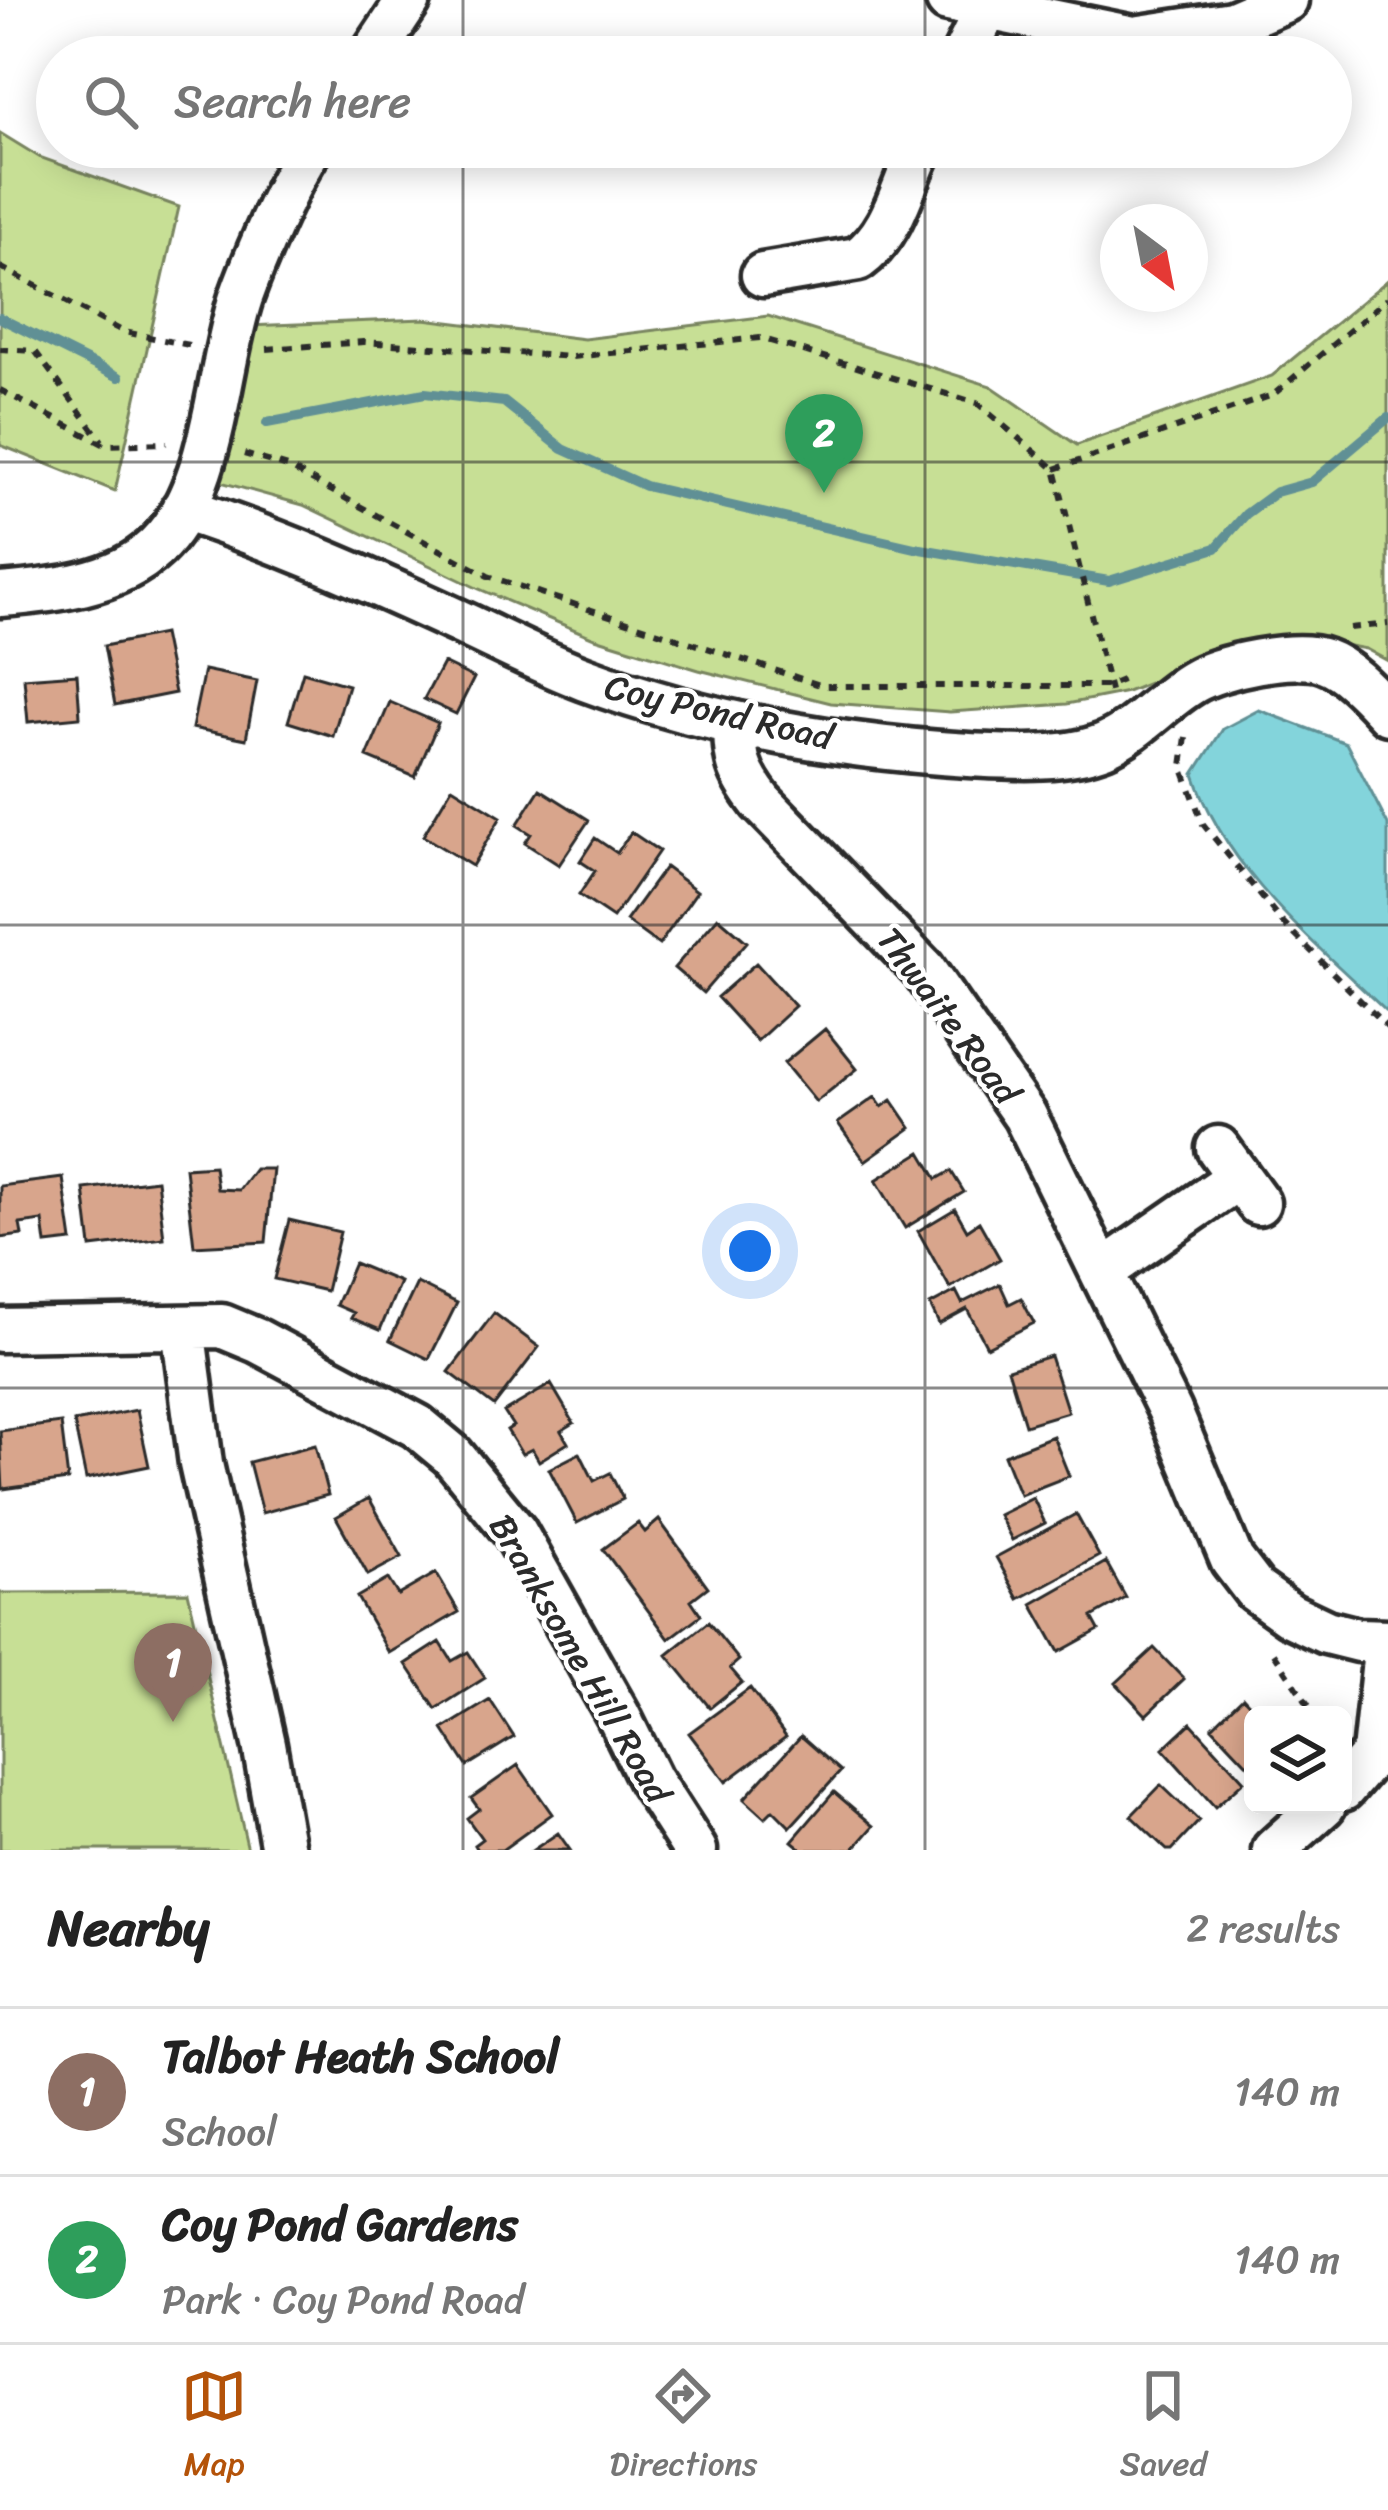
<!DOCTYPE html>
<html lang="en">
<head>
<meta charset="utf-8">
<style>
	:root { --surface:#fff; --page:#f2f2f2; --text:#222; --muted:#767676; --line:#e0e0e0; --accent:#b45309 }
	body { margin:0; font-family:Sriracha,sans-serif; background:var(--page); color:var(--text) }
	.controls { position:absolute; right:36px; bottom:36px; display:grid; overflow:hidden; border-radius:18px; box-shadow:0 6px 30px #0003 }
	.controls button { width:108px; height:108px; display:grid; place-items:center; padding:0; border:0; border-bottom:3px solid var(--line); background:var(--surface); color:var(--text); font:60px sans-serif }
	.compass { position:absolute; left:1100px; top:204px; width:108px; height:108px; border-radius:50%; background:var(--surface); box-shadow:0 6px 30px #0003; rotate:148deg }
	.you { position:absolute; left:750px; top:1251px; width:42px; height:42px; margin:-30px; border:9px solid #fff; border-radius:50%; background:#1a73e8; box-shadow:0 0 0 18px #1a73e833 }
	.badge { display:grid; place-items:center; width:78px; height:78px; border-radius:50%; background:var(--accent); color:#fff; font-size:39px; font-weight:700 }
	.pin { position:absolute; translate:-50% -99px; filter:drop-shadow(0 3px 6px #0008) }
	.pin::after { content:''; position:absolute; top:63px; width:42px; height:36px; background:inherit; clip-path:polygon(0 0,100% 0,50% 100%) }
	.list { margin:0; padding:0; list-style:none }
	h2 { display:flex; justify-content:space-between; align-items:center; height:156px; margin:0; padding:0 48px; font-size:51px }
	h2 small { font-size:39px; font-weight:400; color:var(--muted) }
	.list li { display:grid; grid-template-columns:78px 1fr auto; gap:36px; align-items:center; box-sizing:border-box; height:168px; padding:0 48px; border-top:3px solid var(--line) }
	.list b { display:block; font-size:45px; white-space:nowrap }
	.list p { margin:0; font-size:39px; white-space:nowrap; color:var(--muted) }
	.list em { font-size:39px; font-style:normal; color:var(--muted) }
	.icon { flex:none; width:66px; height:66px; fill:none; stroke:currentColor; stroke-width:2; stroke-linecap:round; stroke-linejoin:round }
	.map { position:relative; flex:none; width:1388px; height:1850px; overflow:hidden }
	.search { position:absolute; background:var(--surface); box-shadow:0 6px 30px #0003; left:36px; right:36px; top:36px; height:132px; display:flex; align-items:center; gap:30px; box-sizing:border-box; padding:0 42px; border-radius:66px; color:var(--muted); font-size:45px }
	.sheet { height:492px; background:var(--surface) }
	nav { display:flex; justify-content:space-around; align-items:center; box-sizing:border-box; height:168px; border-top:3px solid var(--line); background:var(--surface); font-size:33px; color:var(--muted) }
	nav a { display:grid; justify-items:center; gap:6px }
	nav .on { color:var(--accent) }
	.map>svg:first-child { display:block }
	.green { fill:#c7df95; stroke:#798560; stroke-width:3 }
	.water { fill:#83d4db; stroke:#609095; stroke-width:3 }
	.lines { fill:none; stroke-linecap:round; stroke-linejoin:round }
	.stream { stroke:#609095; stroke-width:10 }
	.building { fill:#d8a58c; stroke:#2b2b2b; stroke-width:3 }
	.minor-casing { stroke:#2b2b2b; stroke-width:51 }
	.path { stroke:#2b2b2b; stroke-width:6; stroke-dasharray:9 9; stroke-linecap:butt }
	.minor { stroke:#fff; stroke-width:42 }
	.grid { fill:none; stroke:#2b2b2b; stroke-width:3; stroke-opacity:0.55 }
	.labels { text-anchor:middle; stroke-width:9; stroke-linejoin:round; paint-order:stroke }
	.street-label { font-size:36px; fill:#2b2b2b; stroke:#fff }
</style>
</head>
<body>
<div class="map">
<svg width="1388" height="1850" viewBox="0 0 1388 1850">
	<rect width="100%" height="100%" fill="#fff"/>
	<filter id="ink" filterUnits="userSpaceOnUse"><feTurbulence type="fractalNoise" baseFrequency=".00833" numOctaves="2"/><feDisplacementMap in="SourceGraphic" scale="24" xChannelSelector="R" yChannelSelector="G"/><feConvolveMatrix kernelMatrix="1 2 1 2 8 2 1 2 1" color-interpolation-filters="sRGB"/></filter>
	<g filter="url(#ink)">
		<path class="green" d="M0,133l39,24 140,50 -64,284 -115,-46z
			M1388,280v381l-22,-12 -60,-11 -142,39 -37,15 -60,12 -117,8 -119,-9 -132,-33 -107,-33 -113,-48 -176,-84 -86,-24 31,-155 176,-7 160,20 184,-23 223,70 86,59 195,-69z
			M188,1592l60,258h-248v-257z"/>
		<path class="water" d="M1259,710l87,33 42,82v188c-72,-69 -163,-142 -194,-239l29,-45z"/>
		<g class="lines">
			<path class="stream" d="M0,318l119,59
				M267,423l158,-30 79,9 59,47 82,37 270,62 194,33 107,-33 30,-34 30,-22 36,-10 76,-64"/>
		</g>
		<path class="building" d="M163,634l12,59 -60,12 -11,-59z
			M443,663l31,15 -18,36 -32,-15z
			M204,670l53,11 -11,58 -54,-11z
			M303,672l45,13 -15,51 -45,-14z
			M77,674l3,43 -52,5 -4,-44z
			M390,702l48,21 -23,54 -48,-20z
			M452,787l49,30 -29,49 -49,-30z
			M540,789l49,31 -30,45 -34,-22 6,-9 -14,-9z
			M631,832l28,19 -46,67 -34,-23 16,-24 -15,-10 15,-23 22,15z
			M665,867l32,24 -38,54 -33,-24z
			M718,917l29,25 -44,51 -29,-25z
			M756,963l39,43 -38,35 -40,-44z
			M825,1029l32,40 -41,33 -32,-39z
			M875,1097l7,10 10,-7 19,28 -46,33 -27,-38z
			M921,1152l16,27 14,-8 13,21 -59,36 -29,-48z
			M214,1166l3,23 22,1 16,-21h18l-7,73 -72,4 -9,-78z
			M63,1178l9,63 -26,3 -3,-23 -23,3 2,11 -22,3v-52z
			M157,1180l7,58 -73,9 -7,-58z
			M955,1209l12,21 12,-8 21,37 -50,29 -32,-57z
			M289,1220l51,12 -14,59 -52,-12z
			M354,1263l46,19 -20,48 -29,-12 3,-5 -18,-8z
			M417,1283l40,20 -28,56 -39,-19z
			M1000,1284l9,20 12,-6 13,25 -47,24 -20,-38 -28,15 -9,-19 26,-14 6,12z
			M494,1313l45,34 -45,59 -45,-34z
			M1050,1356l18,56 -43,13 -17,-56z
			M551,1384l23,39 -13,8 7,12 -29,18 -7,-12 -10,5 -15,-24 6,-4 -9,-14z
			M137,1410l12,56 -63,13 -12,-57z
			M61,1423l7,57 -65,9 -3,-58z
			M1053,1436l16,40 -49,19 -16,-40z
			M315,1445l13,50 -66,18 -13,-51z
			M580,1453l14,28 16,-8 13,26 -46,24 -28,-54z
			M369,1498l33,59 -34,18 -32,-58z
			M1033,1498l12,25 -33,17 -13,-25z
			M1076,1514l23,42 -80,43 -23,-42z
			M659,1520l49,67 -17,13 10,15 -32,24 -66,-90 35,-26 7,9z
			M1106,1562l20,36 -34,19 7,13 -40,22 -27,-48z
			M436,1573l23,39 -70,41 -32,-56 31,-18 10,16z
			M708,1622l31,38 -9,8 12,14 -32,26 -43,-53z
			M440,1642l12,19 16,-9 17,26 -49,31 -30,-45z
			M1154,1648l30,31 -38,36 -30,-32z
			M750,1688l36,49 -60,45 -37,-49z
			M1243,1697l17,18h-7v45l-5,5 -36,-38z
			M490,1700l24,37 -47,29 -24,-37z
			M1191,1723l53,58 -29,26 -52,-58z
			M801,1736l40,35 -51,56 -17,-17 -8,8 -21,-19z
			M518,1765l34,49 -50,36h-25l-3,-5 8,-6 -15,-21 12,-9 -8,-11z
			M1161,1785l38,36 -27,29h-5l-36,-34z
			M834,1792l40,34 -21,24h-50l-11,-9z
			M558,1833l12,17h-37z"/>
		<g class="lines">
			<defs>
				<path id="minor" d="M948,0l186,38 98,-15 54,-23
					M371,57l38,-57
					M963,57l23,-47
					M763,275l95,-16c36,-26 44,-73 63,-112
					M183,509c93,30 181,69 270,110 44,20 87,43 132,60 120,45 256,68 384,76 42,2 95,6 135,-10 35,-15 57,-44 89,-63 26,-16 103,-32 132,-21 23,8 47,35 63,52
					M0,595c51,-4 116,-10 156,-48 60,-58 60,-174 85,-250 14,-39 47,-116 70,-150
					M735,723c0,37 3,49 26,79l162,167 102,147 145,295 62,149 23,30 35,25 36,17 32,8 30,1
					M1218,1148l21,29
					M1103,1271l136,-94 19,26
					M183,1327l18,137 63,280 19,106
					M0,1330l222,-4 36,15 159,85 35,29 63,77 103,183 32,65 45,70
					M1343,1789l31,-36 12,-112
					M1274,1850l50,-45"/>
			</defs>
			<use href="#minor" class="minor-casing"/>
			<path class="path" d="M0,267l124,65 65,13
				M0,349l35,2 67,90
				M267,349l97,-7 208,15 188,-19 217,65 78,66 57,230
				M0,390l105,55 62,-2
				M244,454l44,13 200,109 335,110h284l23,-9
				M1055,469l218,-74 115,-97
				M1350,628l38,-4
				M1186,737l-4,29 21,58 79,98 106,106
				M1274,1653l41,62"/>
			<use href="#minor" class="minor"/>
		</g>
	</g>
	<path class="grid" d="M463,0v57M925,0v57M463,147v1703M925,147v1703M0,462h1388M0,925h1388M0,1388h1388"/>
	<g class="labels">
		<g class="street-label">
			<text transform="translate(719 711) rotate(13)" y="13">Coy Pond Road</text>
			<text transform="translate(949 1015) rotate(53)" y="13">Thwaite Road</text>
			<text transform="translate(581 1658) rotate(60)" y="13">Branksome Hill Road</text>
		</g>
	</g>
</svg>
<div class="controls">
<button><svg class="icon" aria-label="layers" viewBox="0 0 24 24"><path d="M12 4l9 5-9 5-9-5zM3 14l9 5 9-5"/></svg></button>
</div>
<svg class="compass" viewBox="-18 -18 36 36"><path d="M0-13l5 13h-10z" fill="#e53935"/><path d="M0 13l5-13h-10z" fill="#767676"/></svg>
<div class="you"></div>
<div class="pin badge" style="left:173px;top:1722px;background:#8d6e63">1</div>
<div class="pin badge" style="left:824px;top:493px;background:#2e9e5b">2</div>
<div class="search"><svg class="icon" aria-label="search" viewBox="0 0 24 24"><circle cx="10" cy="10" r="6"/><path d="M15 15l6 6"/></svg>Search here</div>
</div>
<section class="sheet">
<h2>Nearby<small>2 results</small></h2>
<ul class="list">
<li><span class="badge" style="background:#8d6e63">1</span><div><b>Talbot Heath School</b><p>School</p></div><em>140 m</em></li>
<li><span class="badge" style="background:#2e9e5b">2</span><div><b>Coy Pond Gardens</b><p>Park · Coy Pond Road</p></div><em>140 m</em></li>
</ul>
</section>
<nav>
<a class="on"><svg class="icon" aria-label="map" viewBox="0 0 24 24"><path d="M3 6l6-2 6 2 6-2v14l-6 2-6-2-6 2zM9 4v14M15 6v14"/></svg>Map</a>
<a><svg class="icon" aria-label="directions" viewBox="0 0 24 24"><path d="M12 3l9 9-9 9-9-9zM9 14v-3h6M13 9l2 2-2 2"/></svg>Directions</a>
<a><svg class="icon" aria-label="saved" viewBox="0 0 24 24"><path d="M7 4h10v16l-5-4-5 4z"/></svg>Saved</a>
</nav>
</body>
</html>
